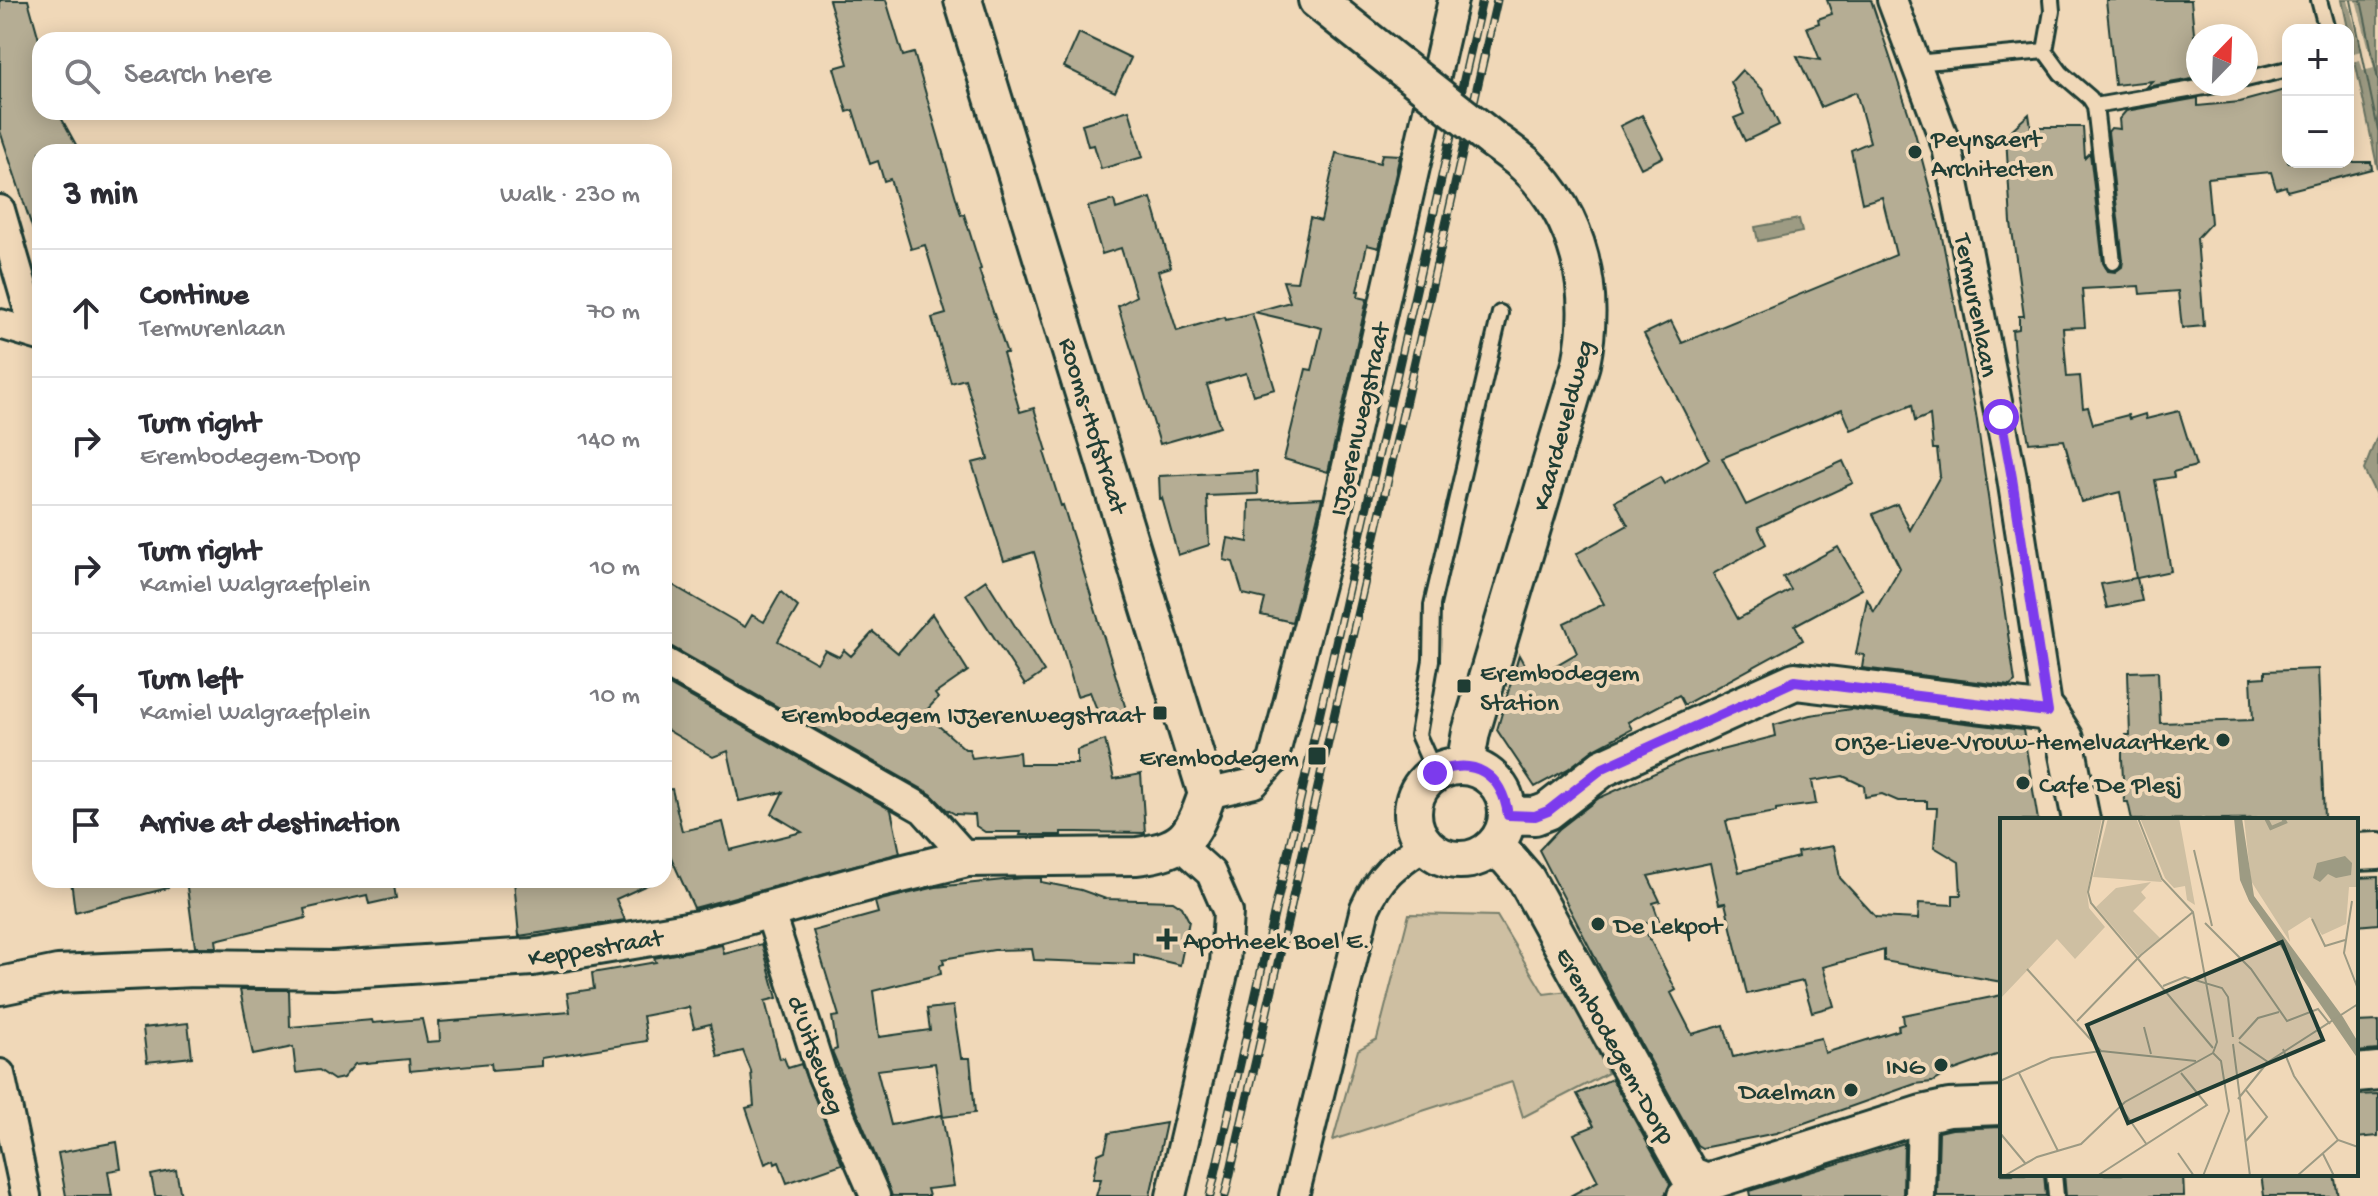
<!DOCTYPE html>
<html lang="en">
<head>
<meta charset="utf-8">
<style>
	:root { --surface:#fff; --page:#f7f7f7; --text:#2b2b33; --muted:#7c7c81; --line:#e1e1e2 }
	body { margin:0; font-family:"Gochi Hand",sans-serif; background:var(--page); color:var(--text) }
	.controls { position:absolute; right:24px; top:24px; display:grid; overflow:hidden; border-radius:16px; box-shadow:0 4px 20px #0003 }
	.controls button { width:72px; height:72px; display:grid; place-items:center; padding:0; border:0; border-bottom:2px solid var(--line); background:var(--surface); color:var(--text); font:40px sans-serif }
	.compass { position:absolute; left:2186px; top:24px; width:72px; height:72px; border-radius:50%; background:var(--surface); box-shadow:0 4px 20px #0003; rotate:23deg }
	.stop { position:absolute; width:24px; height:24px; margin:-18px; border:6px solid #7c3aed; border-radius:50%; background:#fff }
	.stop.end { background:#7c3aed; border-color:#fff; box-shadow:0 2px 8px #0008 }
	.list { margin:0; padding:0; list-style:none }
	h2 { display:flex; justify-content:space-between; align-items:center; height:104px; margin:0; padding:0 32px; font-size:34px }
	h2 small { font-size:26px; font-weight:400; color:var(--muted) }
	.list li { display:grid; grid-template-columns:52px 1fr auto; gap:24px; align-items:center; box-sizing:border-box; height:128px; padding:0 32px; border-top:2px solid var(--line) }
	.list b { display:block; font-size:30px; white-space:nowrap }
	.list p { margin:0; font-size:26px; white-space:nowrap; color:var(--muted) }
	.list em { font-size:26px; font-style:normal; color:var(--muted) }
	.icon { flex:none; width:44px; height:44px; fill:none; stroke:currentColor; stroke-width:2; stroke-linecap:round; stroke-linejoin:round }
	.map { position:relative; flex:none; width:2378px; height:1196px; overflow:hidden }
	.search { position:absolute; background:var(--surface); box-shadow:0 4px 20px #0003; left:32px; top:32px; width:640px; height:88px; display:flex; align-items:center; gap:20px; box-sizing:border-box; padding:0 28px; border-radius:24px; color:var(--muted); font-size:30px }
	.panel { position:absolute; background:var(--surface); box-shadow:0 4px 20px #0003; left:32px; top:144px; width:640px; height:744px; border-radius:24px }
	.map>svg:first-child { display:block }
	.green { fill:#cebfa2; stroke:#767e6b; stroke-width:2 }
	.water { fill:#9d9b83; stroke:#6b7563; stroke-width:2 }
	.pier { fill:#f0d8b8 }
	.lines { fill:none; stroke-linecap:round; stroke-linejoin:round }
	.shore { stroke:#516354; stroke-width:2 }
	.building { fill:#b5ad94; stroke:#1f3d34; stroke-width:2; fill-rule:evenodd }
	.service-casing { stroke:#1f3d34; stroke-width:20 }
	.minor-casing { stroke:#1f3d34; stroke-width:34 }
	.tertiary-casing { stroke:#1f3d34; stroke-width:42 }
	.service { stroke:#f0d8b8; stroke-width:14 }
	.minor { stroke:#f0d8b8; stroke-width:28 }
	.tertiary { stroke:#f0d8b8; stroke-width:36 }
	.rail-casing { stroke:#1f3d34; stroke-width:9 }
	.rail { stroke:#f0d8b8; stroke-width:6; stroke-dasharray:18; stroke-linecap:butt }
	.tertiary-bridge-casing { stroke:#1f3d34; stroke-width:42; stroke-linecap:butt }
	.tertiary-bridge { stroke:#f0d8b8; stroke-width:36 }
	.route { stroke:#7c3aed; stroke-width:10 }
	.poi-dot { fill:#1f3d34; stroke:#f0d8b8; stroke-width:3 }
	.labels { text-anchor:middle; stroke-width:8; stroke-linejoin:round; paint-order:stroke }
	.poi-label { font-size:26px; fill:#1f3d34; stroke:#f0d8b8; text-anchor:start }
	.street-label { font-size:26px; fill:#1f3d34; stroke:#f0d8b8 }
	.inset-river { fill:none; stroke:#9d9b83; stroke-width:4 }
	.inset-road { fill:none; stroke:#9c9a83; stroke-width:2 }
	.view { fill:#1f3d34; fill-opacity:0.15; stroke:#1f3d34; stroke-width:4 }
	.inset-edge { fill:none; stroke:#1f3d34; stroke-width:4 }
</style>
</head>
<body>
<div class="map">
<svg width="2378" height="1196" viewBox="0 0 2378 1196">
	<rect width="100%" height="100%" fill="#f0d8b8"/>
	<filter id="ink" filterUnits="userSpaceOnUse"><feTurbulence type="fractalNoise" baseFrequency=".0125" numOctaves="2"/><feDisplacementMap in="SourceGraphic" scale="16" xChannelSelector="R" yChannelSelector="G"/><feConvolveMatrix kernelMatrix="1 2 1 2 8 2 1 2 1" color-interpolation-filters="sRGB"/></filter>
	<g filter="url(#ink)">
		<path class="green" d="M1409,914l88,2 47,78 24,-3 40,82 -85,44 -11,-35 -179,58 25,-90 19,-11z"/>
		<path class="water" d="M2342,0h36v170z
			M1799,219l3,13 -44,9 -3,-14z
			M2378,434v65l-14,-29z"/>
		<path class="pier" d="M2348,0h8l18,68 -11,3 -3,-11 -8,2 -2,-8 11,-3z"/>
		<g class="lines">
			<path class="shore" d="M2351,0l27,130
				M2361,0l17,80"/>
		</g>
		<path class="building" d="M0,0h28l12,43v69h18l22,40h-40v86l-4,1 -36,-108z
			M829,0h57l17,56 11,-3 47,162 3,-1 17,55 -2,1 28,83h-4l17,59 14,-4 13,43 -3,1 17,54 2,-1 66,214 -26,6 -13,-33 -13,4 -43,-144 -30,9 -32,-98 16,-4 -10,-37 -13,-43 -14,4 -19,-65 14,-4 -21,-69 -14,4 -21,-70 -6,2 -6,-20 -8,3 -17,-54 -6,2 -13,-44 14,-4z
			M1827,0h44l44,133 26,99 35,182 39,268 -5,4 -148,-18 2,-13 -8,-1 11,-55 7,13 26,-44 -27,-54 24,-10 13,26 30,-54 -3,-27h-4l-3,-34 -15,6 -3,-16 -61,25 -9,-21 -120,49 24,47 97,-44 10,22 -95,44 8,17 -53,30 25,45 53,-29 -8,-13 55,-30 24,42 -67,36 8,15 -119,65 -5,-10 -51,27 4,7 -38,20 -26,20 -33,18 -38,-57 22,-75 13,24 45,-26 -13,-30 40,-19 -28,-50 52,-29 -13,-24 45,-24 4,7 45,-25 -65,-125 27,-13 11,22 214,-88 -14,-58 -20,6 -11,-53 19,-8 -14,-50 -35,15 -24,-51 23,4 -13,-33 12,-4 -1,-4 14,-5z
			M2106,0h85l7,78 -52,9 6,-6 -37,4z
			M1079,33l52,25 -16,34 -51,-25z
			M1742,70l20,19 17,36 -34,16 -11,-23 10,-4 -13,-32z
			M2288,89v73h83l1,7 -85,22 -1,-5 -10,3 -5,-17 -64,6 4,45 -14,15 7,88 -22,2 -4,-37 -38,3 -1,-8 -57,3 3,38 -22,1 4,49 13,-1 3,32 5,-1 5,17 35,-9 1,4 16,-5 1,5 33,-8 17,55 -23,6 1,5 -19,3 16,91 -34,7 5,23 -35,7 -6,-24 35,-6 -16,-86 -39,10 -17,-62 -35,3 -14,-80 -3,-33 7,-1v-13h5l-13,-93 -5,-88 23,-21 2,13h52l2,31 5,-5 13,110 5,8 7,1 7,-5 1,-6 -15,-129 3,-4 9,1 -1,-10 7,-8 72,-13v8l42,-4z
			M1129,110l14,47 -42,12 -7,-24 -6,1 -6,-22z
			M1642,115l21,42 -22,11 -21,-42z
			M1336,153l44,10 2,-9 18,1 -21,93 -12,-3 -10,46h2l-1,6 9,2 -39,173 -44,-13 22,-90 6,1 10,-42 -68,-16 36,-10 -7,-21 14,1 13,-64 11,3z
			M1151,198l20,69 -13,4 19,60 48,-14 1,3 26,-7 23,76 -22,6 -7,-22 -39,12 13,42 -60,17 -42,-138 18,-10 -15,-48 -19,6 -14,-47 26,-7 2,9z
			M1257,471l1,23 -51,2 2,49 -31,10 -16,-57 -2,1 -1,-23z
			M1322,498l-30,124 -31,-7 4,-16 -22,-5 -10,-32 -9,-2 4,-22 20,4 1,-41z
			M664,580l81,47 7,-12 12,7 17,-30 17,15 -20,34 39,22 8,-13 14,7 5,-7 7,6 22,-24 25,21 34,-39 36,57 -33,23 3,4 -14,15 41,36h4l3,9 47,-6 1,12h57v-14l28,-10 9,39 27,-5 4,59 -68,-1h-16v3h-41l1,-3h-36l-9,-6 -1,-11 -20,-1 -9,-5 -15,-15 -259,-147 -8,-2z
			M986,580l58,92 -19,13 -59,-91z
			M2318,669l6,149 -192,2 -4,-18h-4l-2,-44v-13h4l-1,-10h5l-2,-63 30,-1 2,52 93,-3 -2,-42 14,-1v-6z
			M664,682l227,128 9,43 -206,55 -30,-66v-52l8,-1 10,42 41,-9 7,28 72,-18 -30,-18 11,-22 -44,9 -11,-50 -15,6 -49,-29z
			M1851,709l172,21 15,90h-36v162l-118,-21v-11l-61,17 11,39 -22,6 -9,-31 -56,13 -22,-91 -6,1 -9,-41 -62,13 12,25 -7,2 6,17 -17,4 34,66 -5,3 21,41 32,-9 9,32 88,-19 4,15 74,-23 -1,-4 6,-2 -1,-9 99,-20v58l-53,19 -17,10 -17,2 -139,49 -74,15 -5,-3 -80,-145 -78,-150 20,-21 40,-31 87,-39 90,-23 -2,-11 36,-10zM1843,776l21,10 1,11 17,-3 16,7h29v7h10l-3,39 25,15 2,33h-8v10l-34,-2 -1,16 -42,-2 -36,-39 -6,-32 -37,6 1,5 -59,15 -13,-51 50,-9v-3l40,-5 -4,-23z
			M2378,877v47l-22,2v-48z
			M1023,878h18v4l40,8 25,9 67,2 9,6 7,14 -9,44 -46,-11v10l-100,-4 -2,-11 -38,1 -51,9 1,5 -4,1 1,9 -68,17 6,46 51,-7 -3,-21 26,-3 8,52h9l5,55 -32,4 -8,-54 -58,7 14,55 51,-10 12,71 -27,3 2,7h-37l-60,-145 5,-2 -5,-32 7,-1 -26,-85 65,-18 -3,-11 6,-2 55,-13z
			M71,880h96l1,8 -93,24z
			M186,880h207l3,18 -27,6 -2,-9 -63,14 2,9 -90,22 1,7h-22z
			M514,880h144l-42,19 9,21 -106,16z
			M762,944l15,54 -12,3 15,58 4,-1 4,10 13,-4 41,100 -55,19 -8,-21 -4,2 -1,-4 -9,4 -19,-56 8,-2 -3,-35 -8,-20 -25,6 -8,-33 -16,4 -5,-21 -46,9 4,25 -105,17v8l-50,4 -1,-7 -81,8 -1,-12 -54,5 -12,14 -9,2 -15,-10 -23,3 -3,-26 -40,8 -13,-65h49l1,37 82,-7 1,3 49,-4 5,23 13,-1 -1,-19 131,-10 -3,-19 27,-4 -2,-16 64,-11 -2,-4 68,-13 2,9z
			M2378,1021v29l-22,2v-30z
			M188,1023l4,34 -45,5 -4,-34z
			M1612,1079l58,105 -5,12h-95l28,-15 -24,-47 20,-8 -17,-32z
			M2378,1094v42l-22,2v-43z
			M1166,1123l-16,73h-54l5,-17h-8l5,-25 7,-3 4,-18z
			M2002,1127v47h42l2,22h-109l2,-64 13,-3z
			M117,1142l4,27 -13,2 4,25h-46l-8,-43z
			M1904,1143l-1,53h-153l-1,-5z
			M176,1170l5,26h-26l-4,-21z
			M2064,1174h119l1,22h-118z
			M2261,1174h73l4,22h-74z"/>
		<g class="lines">
			<defs>
				<path id="service" d="M2319,0l8,30
					M2045,51l7,-40 -1,-11
					M1915,63l130,-12 16,22 29,25 5,8 18,156
					M2246,79l42,-10
					M2095,106l127,-22
					M1435,773l-17,-38 13,-75 1,-55 68,-292
					M2054,1174l2,22"/>
				<path id="minor" d="M1892,0l55,147 65,331 36,234
					M0,210l36,124
					M0,324l40,12
					M664,662l259,147 44,49
					M1207,794l47,-11 19,-22 54,-207 126,-554
					M769,910l52,162 54,124
					M0,1074l26,122
					M1171,1196l54,-231 3,-53 -17,-39 -31,-28
					M1294,1196l71,-288c15,-33 29,-43 59,-63
					M1682,1196l25,-14
					M1920,1196l2,-82"/>
				<path id="tertiary" d="M1317,0l94,75
					M1465,765l6,-33 110,-368c15,-72 0,-146 -55,-199 -10,-9 -23,-18 -34,-26
					M1413 813a47 47 0 1 1 94 0a47 47 0 1 1-94 0Z
					M1508,815l27,1 13,-5 55,-43 192,-87 253,31 17,27 16,81
					M1493,848l14,9 19,22 163,296 18,7 215,-68 27,-6 53,-2
					M2356,852l22,-1
					M0,986l58,-12 137,-6 138,2 199,-13 167,-28 177,-49 91,-22 170,-2c47,-6 55,-18 70,-62l-244,-794
					M2356,1073l22,-2"/>
			</defs>
			<use href="#service" class="service-casing"/>
			<use href="#minor" class="minor-casing"/>
			<use href="#tertiary" class="tertiary-casing"/>
			<use href="#service" class="service"/>
			<use href="#minor" class="minor"/>
			<use href="#tertiary" class="tertiary"/>
			<defs>
				<path id="rail" d="M1210,1196l272,-1196
					M1225,1196l272,-1196"/>
			</defs>
			<use href="#rail" class="rail-casing"/>
			<use href="#rail" class="rail"/>
			<defs>
				<path id="tertiary-bridge" d="M1411,75l81,64"/>
			</defs>
			<use href="#tertiary-bridge" class="tertiary-bridge-casing"/>
			<use href="#tertiary-bridge" class="tertiary-bridge"/>
		</g>
	</g>
	<g class="lines" filter="url(#ink)">
		<path class="route" d="M1435,773c39,-17 67,1 73,42l27,1 13,-5 55,-43 192,-87 253,31 -36,-234 -11,-61"/>
	</g>
	<g class="poi-dot">
		<circle cx="1915" cy="152" r="8"/>
		<rect x="1456" y="678" width="16" height="16" rx="4"/>
		<rect x="1152" y="705" width="16" height="16" rx="4"/>
		<circle cx="2223" cy="740" r="8"/>
		<rect x="1307" y="746" width="20" height="20" rx="4"/>
		<circle cx="2023" cy="783" r="8"/>
		<circle cx="1598" cy="924" r="8"/>
		<path d="M1163 927h8v8h8v8h-8v8h-8v-8h-8v-8h8z"/>
		<circle cx="1941" cy="1065" r="8"/>
		<circle cx="1851" cy="1090" r="8"/>
	</g>
	<g class="labels">
		<g class="poi-label">
			<text x="1931" y="146">Peynsaert<tspan x="1931" dy="30">Architecten</tspan></text>
			<text x="1480" y="680">Erembodegem<tspan x="1480" dy="30">Station</tspan></text>
			<text x="1144" y="722" text-anchor="end">Erembodegem IJzerenwegstraat</text>
			<text x="2207" y="749" text-anchor="end">Onze-Lieve-Vrouw-Hemelvaartkerk</text>
			<text x="1299" y="765" text-anchor="end">Erembodegem</text>
			<text x="2039" y="792">Cafe De Plesj</text>
			<text x="1614" y="933">De Lekpot</text>
			<text x="1183" y="948">Apotheek Boel E.</text>
			<text x="1925" y="1074" text-anchor="end">ING</text>
			<text x="1835" y="1099" text-anchor="end">Daelman</text>
		</g>
		<g class="street-label">
			<text transform="translate(1978 305) rotate(79)" y="9">Termurenlaan</text>
			<text transform="translate(1358 419) rotate(-77)" y="9">IJzerenwegstraat</text>
			<text transform="translate(1095 425) rotate(73)" y="9">Rooms-Hofstraat</text>
			<text transform="translate(1561 425) rotate(-75)" y="9">Kaardeveldweg</text>
			<text transform="translate(595 946) rotate(-9)" y="9">Keppestraat</text>
			<text transform="translate(1617 1045) rotate(61)" y="9">Erembodegem-Dorp</text>
			<text transform="translate(818 1054) rotate(70)" y="9">d'Uitseweg</text>
		</g>
	</g>
	<g transform="translate(2000 818)">
		<rect width="358" height="358" fill="#f0d8b8"/>
		<path d="M0,0h102l-15,74 2,16 16,19 -30,32 -18,-20 -57,60zM108,0h28l26,64 -69,-5zM140,0h39l16,87 -8,-5 -2,-14 -11,2 -9,-10zM244,0h114v69h-9l-3,37 -24,11 -12,-18 -22,14 2,11 -39,-61zM151,64l-10,10 5,6 -13,13 27,27 -22,18 -42,-49 20,-19z" fill="#cebfa2"/>
		<path d="M234,0h8l12,78 89,121 15,25v17l-109,-158 -9,-21zM345,38l7,7 -1,12 -15,3 -8,-4 -8,8 -7,-4 4,-15z" fill="#9d9b83"/>
		<path class="inset-river" d="M266,0l5,10 14,-6 -2,-4"/>
		<path class="inset-road" d="M104,0l-16,74 3,11 122,145M138,0l24,61 31,33 24,130 -4,11M194,32l18,76M352,83l-8,52 14,36M312,101l13,27 20,-6M205,105l46,46 36,52 31,-12 12,15M27,151l74,82M163,168l22,-9 37,11 6,9 5,40M77,203l64,-66 52,-43M144,209l7,27M239,221l19,-21 21,-6M239,224l29,20 90,-58M233,226l17,132M283,231l11,27 44,64 20,7M19,255l39,78M0,263l51,-23 50,-7 95,10M238,281l29,-36M120,288l27,39M0,315l25,30M245,324l22,-25 -21,-27M178,335l16,23M323,336l11,22M4,358l33,-19 44,-13 44,-42 88,-49M97,358l110,-71 -26,-32M203,358l26,-65 -8,-50 -8,-8M297,358l41,-36"/>
		<path class="view" d="M282,124l41,98 -195,83 -41,-98z"/>
		<rect width="358" height="358" class="inset-edge"/>
	</g>
</svg>
<div class="controls">
<button>+</button>
<button>−</button>
</div>
<svg class="compass" viewBox="-18 -18 36 36"><path d="M0-13l5 13h-10z" fill="#e53935"/><path d="M0 13l5-13h-10z" fill="#7c7c81"/></svg>
<div class="stop" style="left:2001px;top:417px"></div>
<div class="stop end" style="left:1435px;top:773px"></div>
<div class="search"><svg class="icon" aria-label="search" viewBox="0 0 24 24"><circle cx="10" cy="10" r="6"/><path d="M15 15l6 6"/></svg>Search here</div>
<section class="panel">
<h2>3 min<small>Walk · 230 m</small></h2>
<ul class="list">
<li><svg class="icon" aria-label="ahead" viewBox="0 0 24 24"><path d="M12 20V5M6 11l6-6 6 6"/></svg><div><b>Continue</b><p>Termurenlaan</p></div><em>70 m</em></li>
<li><svg class="icon" aria-label="right" viewBox="0 0 24 24"><path d="M7 20v-9h11M14 6l5 5-5 5"/></svg><div><b>Turn right</b><p>Erembodegem-Dorp</p></div><em>140 m</em></li>
<li><svg class="icon" aria-label="right" viewBox="0 0 24 24"><path d="M7 20v-9h11M14 6l5 5-5 5"/></svg><div><b>Turn right</b><p>Kamiel Walgraefplein</p></div><em>10 m</em></li>
<li><svg class="icon" aria-label="left" viewBox="0 0 24 24"><path d="M17 20v-9H6M10 6l-5 5 5 5"/></svg><div><b>Turn left</b><p>Kamiel Walgraefplein</p></div><em>10 m</em></li>
<li><svg class="icon" aria-label="arrive" viewBox="0 0 24 24"><path d="M6 21V4h12l-3 4 3 4H6"/></svg><div><b>Arrive at destination</b></div></li>
</ul>
</section>
</div>
</body>
</html>
